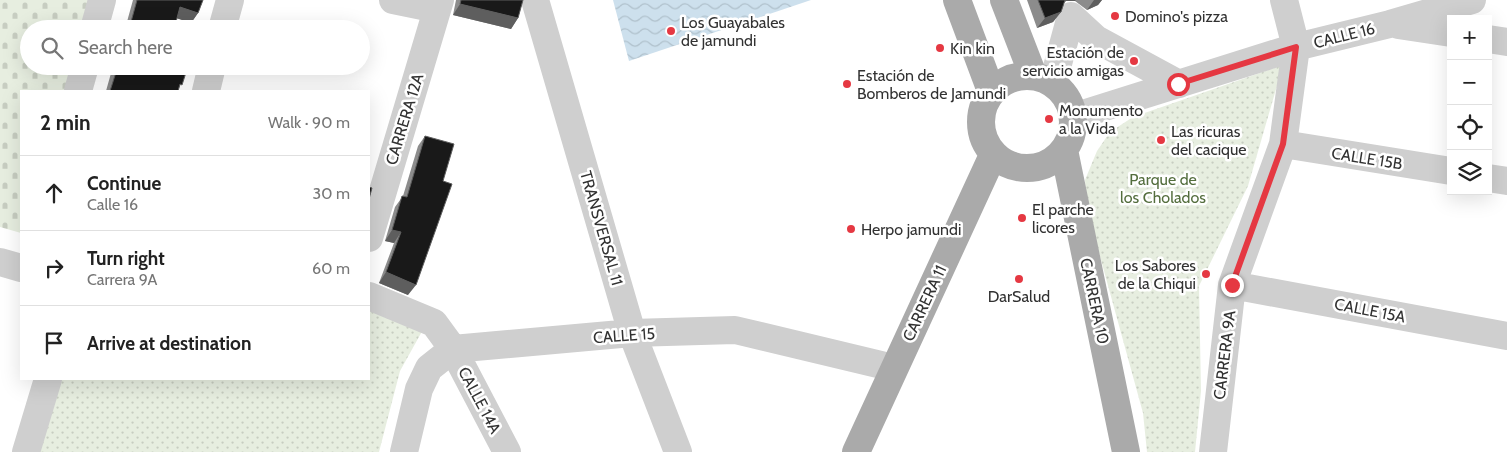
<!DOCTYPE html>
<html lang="en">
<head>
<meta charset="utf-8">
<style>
	:root { --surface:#fff; --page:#f2f2f2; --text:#222; --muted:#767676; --line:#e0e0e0 }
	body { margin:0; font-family:Cabin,sans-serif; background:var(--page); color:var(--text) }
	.controls { position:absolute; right:15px; top:15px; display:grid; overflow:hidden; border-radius:0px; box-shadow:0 5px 20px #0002 }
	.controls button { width:45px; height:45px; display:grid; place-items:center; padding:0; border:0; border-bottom:1px solid var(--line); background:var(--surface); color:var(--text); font:25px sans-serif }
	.stop { position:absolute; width:15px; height:15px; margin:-11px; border:4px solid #e53842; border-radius:50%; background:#fff }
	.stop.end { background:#e53842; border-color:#fff; box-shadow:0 1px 5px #0008 }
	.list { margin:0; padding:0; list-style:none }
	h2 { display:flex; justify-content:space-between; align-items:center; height:65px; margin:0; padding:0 20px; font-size:21px }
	h2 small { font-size:16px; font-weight:400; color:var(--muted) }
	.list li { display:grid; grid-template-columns:32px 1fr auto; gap:15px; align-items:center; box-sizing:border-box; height:75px; padding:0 20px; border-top:1px solid var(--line) }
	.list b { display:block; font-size:19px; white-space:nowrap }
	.list p { margin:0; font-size:16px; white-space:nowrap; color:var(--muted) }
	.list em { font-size:16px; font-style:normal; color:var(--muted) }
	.icon { flex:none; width:28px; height:28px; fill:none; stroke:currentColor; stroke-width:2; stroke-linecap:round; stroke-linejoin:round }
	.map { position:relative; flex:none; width:1507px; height:452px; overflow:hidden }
	.search { position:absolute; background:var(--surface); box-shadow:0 5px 20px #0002; left:20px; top:20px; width:350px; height:55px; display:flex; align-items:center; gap:12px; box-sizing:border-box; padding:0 18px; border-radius:28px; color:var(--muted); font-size:19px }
	.panel { position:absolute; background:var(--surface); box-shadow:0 5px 20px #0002; left:20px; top:90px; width:350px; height:290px; border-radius:0px }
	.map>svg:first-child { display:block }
	.cemetery { fill:url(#cemetery-stones) }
	.park { fill:url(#park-dots) }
	.water { fill:url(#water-waves) }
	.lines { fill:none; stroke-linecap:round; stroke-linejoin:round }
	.minor { stroke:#cfcfcf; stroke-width:28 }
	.major { stroke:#aaa; stroke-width:28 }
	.wall { fill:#8c8c8c }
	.shaded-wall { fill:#5e5e5e }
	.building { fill:#191919; stroke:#5e5e5e }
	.route { stroke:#e53842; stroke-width:6 }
	.poi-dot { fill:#e53842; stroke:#fff; stroke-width:2 }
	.labels { text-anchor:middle; stroke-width:5; stroke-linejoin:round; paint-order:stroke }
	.poi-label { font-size:16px; fill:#323232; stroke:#fff; text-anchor:start }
	.street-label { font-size:16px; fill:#323232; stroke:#fff }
	.park-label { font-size:16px; fill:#546e3e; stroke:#fff }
</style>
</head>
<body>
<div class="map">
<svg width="1507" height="452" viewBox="0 0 1507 452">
	<defs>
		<pattern id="cemetery-stones" width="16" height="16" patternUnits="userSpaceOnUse" patternTransform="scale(1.25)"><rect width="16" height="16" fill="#e7eee0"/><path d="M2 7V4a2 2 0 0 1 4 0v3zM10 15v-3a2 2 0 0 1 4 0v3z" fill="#c7cdc1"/></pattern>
		<pattern id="park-dots" width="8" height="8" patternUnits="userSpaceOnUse" patternTransform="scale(1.25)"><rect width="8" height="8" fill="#e7eee0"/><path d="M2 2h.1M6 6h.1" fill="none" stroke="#c7cdc1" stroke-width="1.8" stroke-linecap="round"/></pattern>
		<pattern id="water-waves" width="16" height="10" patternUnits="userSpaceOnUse" patternTransform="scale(1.25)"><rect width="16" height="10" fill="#cde0ed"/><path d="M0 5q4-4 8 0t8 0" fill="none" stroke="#b0c1cc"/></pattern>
	</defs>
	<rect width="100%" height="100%" fill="#fff"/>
	<path class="cemetery" d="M0,0h91l-8,29h-54v37h44l-6,25h-46v142l-21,-6z"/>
	<path class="park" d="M1283,65l-35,121 -49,100 2,105 -6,61h-48l-4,-39 -56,-204 -2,-29 12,-29 13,-19 23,-15z
		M369,301l56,25 -25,45 -21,81h-343l24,-73h309z"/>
	<path class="water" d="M613,0h198l-182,61z"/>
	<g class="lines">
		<path class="minor" d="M393,0l44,9
			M535,0l97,333 46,119
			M1398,25l53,8
			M94,29l8,-29
			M222,29l8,-29
			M1488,39l19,3
			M1053,82l18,-66 25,23 83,45
			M78,91l7,-25
			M206,91l6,-25
			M1073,117l223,-70 94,-23 82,-24
			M1283,144l168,27
			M1488,178l19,3
			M369,238l71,-238
			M0,262l21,6
			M1232,285l275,51
			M369,296l65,27 19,26 54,103
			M453,349l179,-16 103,-3 159,38
			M26,452l22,-73
			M404,452l15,-63 10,-21 24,-19
			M1213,452l19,-167 51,-141 13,-97 -12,-47"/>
		<path class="major" d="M957,0l34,91
			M1004,0l29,75
			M981 122a46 46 0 1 1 92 0a46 46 0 1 1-92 0Z
			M1064,150l62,302
			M856,452l137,-297"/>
	</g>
	<path class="wall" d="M133,0h70l-5,13 -7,10 -14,-5 -3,11h-49z
		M456,0h67l-5,18 -7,11 -58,-14z
		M1027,0h75l-4,5 -11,5 -12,-9h-9l-2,2 -3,9 -8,10 -16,6z
		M113,66h75l-10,25h-72z
		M425,136l-17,159 -29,-12 15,-40 -9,-2 10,-34 8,-11 15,-50z"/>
	<path class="shaded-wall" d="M1063,0h13l-1,1h-9l-6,4z
		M1094,0h8l-4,5 -11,5z
		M460,4l58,14 -7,11 -58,-14z
		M180,7l18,6 -7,10 -18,-6z
		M1061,12l-8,10 -16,6 8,-10z
		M392,230l9,2 -7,11 -9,-2z
		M386,272l30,13 -8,10 -29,-12z"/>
	<path class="building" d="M137,0h66l-5,13 -18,-6 -6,22h-45z
		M461,0h62l-5,18 -58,-14z
		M1038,0h27l-4,12 -16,6z
		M118,66h70l-6,19 -2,-1 -2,7h-68z
		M425,136l29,8 -11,37 9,3 -36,101 -30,-13 15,-40 -9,-2 10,-34 5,1z
		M369,187l3,1 -3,11z"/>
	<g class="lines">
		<path class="route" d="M1178,84l118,-37 -13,97 -51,141"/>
	</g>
	<g class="poi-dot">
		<circle cx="1115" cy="16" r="5"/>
		<circle cx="671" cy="31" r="5"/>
		<circle cx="940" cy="48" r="5"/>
		<circle cx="1134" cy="61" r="5"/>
		<circle cx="847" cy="84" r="5"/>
		<circle cx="1049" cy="119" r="5"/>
		<circle cx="1161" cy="140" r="5"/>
		<circle cx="1022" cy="218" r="5"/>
		<circle cx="851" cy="229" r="5"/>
		<circle cx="1206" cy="274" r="5"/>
		<circle cx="1019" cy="279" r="5"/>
	</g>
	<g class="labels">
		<g class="poi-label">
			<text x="1125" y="22">Domino's pizza</text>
			<text x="681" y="28">Los Guayabales<tspan x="681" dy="18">de jamundi</tspan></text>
			<text x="950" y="54">Kin kin</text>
			<text x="1124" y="58" text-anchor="end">Estación de<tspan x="1124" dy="18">servicio amigas</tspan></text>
			<text x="857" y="81">Estación de<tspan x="857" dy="18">Bomberos de Jamundi</tspan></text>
			<text x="1059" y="116">Monumento<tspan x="1059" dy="18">a la Vida</tspan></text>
			<text x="1171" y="137">Las ricuras<tspan x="1171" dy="18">del cacique</tspan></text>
			<text x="1032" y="215">El parche<tspan x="1032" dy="18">licores</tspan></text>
			<text x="861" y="235">Herpo jamundi</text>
			<text x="1196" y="271" text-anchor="end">Los Sabores<tspan x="1196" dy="18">de la Chiqui</tspan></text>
			<text x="1019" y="302" text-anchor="middle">DarSalud</text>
		</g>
		<g class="street-label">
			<text transform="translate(1344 35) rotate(-14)" y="6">CALLE 16</text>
			<text transform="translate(404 119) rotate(-73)" y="6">CARRERA 12A</text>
			<text transform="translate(1367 158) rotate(9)" y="6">CALLE 15B</text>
			<text transform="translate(602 228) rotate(74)" y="6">TRANSVERSAL 11</text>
			<text transform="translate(1095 301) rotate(78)" y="6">CARRERA 10</text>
			<text transform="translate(924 303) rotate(-65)" y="6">CARRERA 11</text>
			<text transform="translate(1370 310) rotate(11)" y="6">CALLE 15A</text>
			<text transform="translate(624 335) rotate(-4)" y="6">CALLE 15</text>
			<text transform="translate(1224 355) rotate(-83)" y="6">CARRERA 9A</text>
			<text transform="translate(480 400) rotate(62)" y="6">CALLE 14A</text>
		</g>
		<g class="park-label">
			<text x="1163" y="185">Parque de<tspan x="1163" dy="18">los Cholados</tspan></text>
		</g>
	</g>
</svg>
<div class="controls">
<button>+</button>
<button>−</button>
<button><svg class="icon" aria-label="locate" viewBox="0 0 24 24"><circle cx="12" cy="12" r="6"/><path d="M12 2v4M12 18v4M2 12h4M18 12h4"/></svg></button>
<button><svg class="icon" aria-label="layers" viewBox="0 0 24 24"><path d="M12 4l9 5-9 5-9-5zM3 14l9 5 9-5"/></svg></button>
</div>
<div class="stop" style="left:1178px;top:84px"></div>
<div class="stop end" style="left:1232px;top:285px"></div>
<div class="search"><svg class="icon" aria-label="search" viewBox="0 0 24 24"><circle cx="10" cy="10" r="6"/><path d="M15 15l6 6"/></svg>Search here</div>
<section class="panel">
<h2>2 min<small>Walk · 90 m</small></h2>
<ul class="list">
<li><svg class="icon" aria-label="ahead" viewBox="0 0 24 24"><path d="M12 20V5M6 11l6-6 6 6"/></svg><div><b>Continue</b><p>Calle 16</p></div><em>30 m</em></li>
<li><svg class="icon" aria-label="right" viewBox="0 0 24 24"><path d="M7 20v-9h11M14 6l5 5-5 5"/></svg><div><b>Turn right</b><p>Carrera 9A</p></div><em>60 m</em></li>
<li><svg class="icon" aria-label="arrive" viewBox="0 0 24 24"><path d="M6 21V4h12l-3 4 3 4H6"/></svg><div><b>Arrive at destination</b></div></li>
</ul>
</section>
</div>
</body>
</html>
